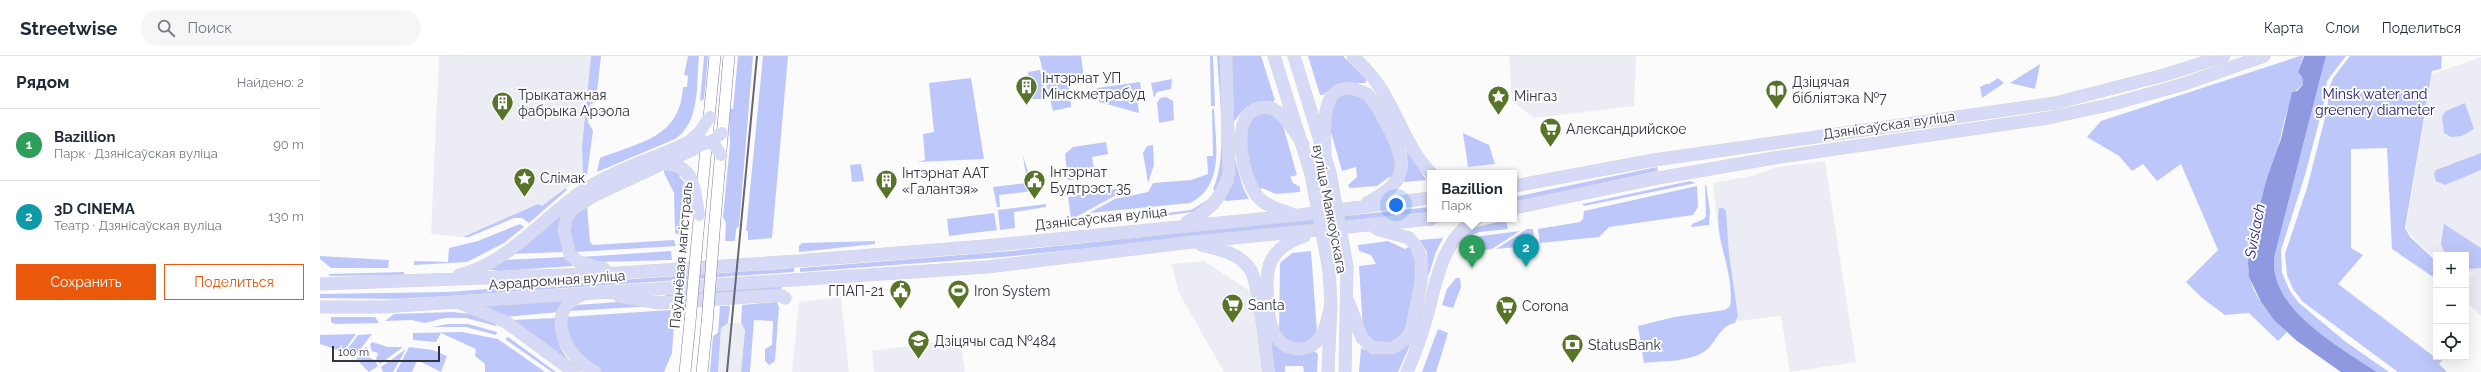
<!DOCTYPE html>
<html lang="ru">
<head>
<meta charset="utf-8">
<style>
	:root { --surface:#fff; --page:#f6f6f7; --text:#1f2937; --muted:#747a83; --line:#e0e1e3; --accent:#ea580c }
	body { margin:0; font-family:Raleway,sans-serif; background:var(--page); color:var(--text) }
	.controls { position:absolute; right:12px; bottom:12px; display:grid; overflow:hidden; border-radius:0px; box-shadow:0 4px 16px #0002 }
	.controls button { width:36px; height:36px; display:grid; place-items:center; padding:0; border:0; border-bottom:1px solid var(--line); background:var(--surface); color:var(--text); font:20px sans-serif }
	.scale { position:absolute; left:12px; bottom:10px; width:108px; box-sizing:border-box; padding-left:4px; border:2px solid #32343f; border-top:0; font-size:11px; line-height:14px; white-space:nowrap; color:#32343f; -webkit-text-stroke:3px #fbfbfb; paint-order:stroke }
	.you { position:absolute; left:1076px; top:149px; width:14px; height:14px; margin:-10px; border:3px solid #fff; border-radius:50%; background:#1a73e8; box-shadow:0 0 0 6px #1a73e833 }
	.badge { display:grid; place-items:center; width:26px; height:26px; border-radius:50%; background:var(--accent); color:#fff; font-size:13px; font-weight:700 }
	.pin { position:absolute; translate:-50% -33px; filter:drop-shadow(0 1px 2px #0008) }
	.pin::after { content:''; position:absolute; top:21px; width:14px; height:12px; background:inherit; clip-path:polygon(0 0,100% 0,50% 100%) }
	.popup { position:absolute; left:1107px; top:114px; width:90px; height:52px; box-sizing:border-box; display:grid; place-content:center; border-radius:0px; background:var(--surface); filter:drop-shadow(0 1px 3px #0005); font-size:13px; white-space:nowrap; color:var(--muted) }
	.popup b { font-size:15px; color:var(--text) }
	.popup::after { content:''; position:absolute; left:50%; top:100%; margin-left:-8px; border:8px solid transparent; border-top-color:var(--surface) }
	.list { margin:0; padding:0; list-style:none }
	h2 { display:flex; justify-content:space-between; align-items:center; height:52px; margin:0; padding:0 16px; font-size:17px }
	h2 small { font-size:13px; font-weight:400; color:var(--muted) }
	.list li { display:grid; grid-template-columns:26px 1fr auto; gap:12px; align-items:center; box-sizing:border-box; height:72px; padding:0 16px; border-top:1px solid var(--line) }
	.list b { display:block; font-size:15px; white-space:nowrap }
	.list p { margin:0; font-size:13px; white-space:nowrap; color:var(--muted) }
	.list em { font-size:13px; font-style:normal; color:var(--muted) }
	.actions { display:flex; gap:8px; padding:12px 16px }
	.actions a { flex:1; padding:9px 0; border:1px solid var(--accent); border-radius:0px; text-align:center; font-size:14px; color:var(--accent) }
	.actions .main { background:var(--accent); color:#fff }
	.icon { flex:none; width:22px; height:22px; fill:none; stroke:currentColor; stroke-width:2; stroke-linecap:round; stroke-linejoin:round }
	.map { position:relative; flex:none; width:2161px; height:316px; overflow:hidden }
	header { display:flex; align-items:center; gap:24px; box-sizing:border-box; height:56px; padding:0 20px; background:var(--surface); border-bottom:1px solid var(--line) }
	header strong { font-size:19px }
	nav { display:flex; gap:22px; margin-inline-start:auto; font-size:14px }
	.search { width:280px; height:36px; background:var(--page); display:flex; align-items:center; gap:10px; box-sizing:border-box; padding:0 14px; border-radius:22px; color:var(--muted); font-size:15px }
	main { display:flex }
	aside { flex:1; background:var(--surface) }
	.map>svg:first-child { display:block }
	.built { fill:#ecedf4 }
	.green { fill:#bec7f9 }
	.water { fill:#8f99e0 }
	.lines { fill:none; stroke-linecap:round; stroke-linejoin:round }
	.secondary-casing { stroke:#7d819b; stroke-width:12 }
	.primary-casing { stroke:#d6d6d9; stroke-width:13 }
	.secondary { stroke:#fff; stroke-width:11 }
	.primary { stroke:#d6daf7; stroke-width:12 }
	.rail { stroke:#666770; stroke-width:2 }
	.secondary-bridge-casing { stroke:#7d819b; stroke-width:12; stroke-linecap:butt }
	.primary-bridge-casing { stroke:#d6d6d9; stroke-width:13; stroke-linecap:butt }
	.secondary-bridge { stroke:#fff; stroke-width:11 }
	.primary-bridge { stroke:#d6daf7; stroke-width:12 }
	.labels { text-anchor:middle; stroke-width:4; stroke-linejoin:round; paint-order:stroke }
	.poi-label { font-size:14px; fill:#32343f; stroke:#fbfbfb; text-anchor:start }
	.park-label { font-size:14px; fill:#1f1769; stroke:#fbfbfb }
	.street-label { font-size:14px; fill:#32343f; stroke:#fbfbfb }
	.water-label { font-size:15px; font-style:italic; fill:#262375; stroke:#fbfbfb }
</style>
</head>
<body>
<header>
<strong>Streetwise</strong>
<div class="search"><svg class="icon" aria-label="search" viewBox="0 0 24 24"><circle cx="10" cy="10" r="6"/><path d="M15 15l6 6"/></svg>Поиск</div>
<nav><a>Карта</a><a>Слои</a><a>Поделиться</a></nav>
</header>
<main>
<aside>
<h2>Рядом<small>Найдено: 2</small></h2>
<ul class="list">
<li><span class="badge" style="background:#2e9e5b">1</span><div><b>Bazillion</b><p>Парк · Дзянісаўская вуліца</p></div><em>90 m</em></li>
<li><span class="badge" style="background:#0f9aa8">2</span><div><b>3D CINEMA</b><p>Театр · Дзянісаўская вуліца</p></div><em>130 m</em></li>
</ul>
<div class="actions"><a class="main">Сохранить</a><a>Поделиться</a></div>
</aside>
<div class="map">
<svg width="2161" height="316" viewBox="0 0 2161 316">
	<rect width="100%" height="100%" fill="#fbfbfb"/>
	<path class="built" d="M119,0h152l-9,91 1,29 -41,31 -4,-3 -75,33 -32,-3z
		M1189,0h127l-2,50 -100,12 -22,-17z
		M2161,1v259l-15,-14v-24l9,-6 -9,1v-18h-30v4l-22,-20 -8,-11 26,-154z
		M1505,105l31,201 -66,10 -9,-56 -43,5 -11,-79 -7,1 -7,-60 39,-7 25,-9z
		M884,205l49,32 10,79h-39l-46,-81 -6,-27z
		M521,241l8,75h-57l7,-70z
		M408,267h13l4,7 -4,42h-23l3,-44z
		M640,283l5,33h-91l-2,-21z"/>
	<path class="green" d="M271,0h10l-5,45 -6,4 -2,17 5,9 -6,44 -4,1 -1,-29z
		M368,0h11c-3,27 2,66 -24,83l-78,33 3,-14c40,-16 80,-20 83,-71h4l1,-11 -4,-1z
		M384,0h4l-4,43 -4,2z
		M418,0h15l-14,170 -3,3 -1,12h-10l1,-18 -3,-6 7,-73 -1,-35h4z
		M443,0h25l-16,182 -24,2v-9h-2z
		M719,0h42l3,22 -15,2 2,27 -18,4z
		M890,0h3l2,50h-4z
		M897,0h3l4,107 -1,13 -7,16 -3,-3c15,-31 6,-97 4,-133z
		M911,0h30l14,44 -2,2c-18,-3 -28,3 -38,19l-1,-1z
		M988,0h35l23,23v4h-27l-16,12h-3z
		M1980,0h3l-5,16 4,5 1,8 -8,6 -10,27 -9,38 -10,25 -18,82c0,29 20,50 39,69l-9,9 -29,-28 -24,2 -23,-17 -16,-16 32,-32 -37,-86 -24,17 -14,-17 -11,7 -13,-15 -32,-19 14,-16z
		M2006,0h20l-19,25 -3,22 -19,72 -24,75 1,23 8,18 9,12 47,39 43,30h-12c-37,-25 -112,-65 -102,-118z
		M2030,0h92l-1,13 -9,2 -27,157 5,9 26,24v18l-44,-30 -5,-101 -36,1v99l12,7 -25,29 98,74 9,-1 -6,7 8,8h-49l-95,-70 -10,-13 -6,-14 -2,-21 22,-66 20,-78 2,-21 4,-11z
		M1720,8l-5,25 -25,-6z
		M720,14l7,29h-17l-2,-27z
		M651,22l13,81 -67,3 8,-2 -2,-26 11,-2 -5,-49z
		M1678,22l6,5 -22,15 -2,-11 6,-3h3z
		M852,23l-1,10 -14,3 -3,6 -3,-15z
		M820,26l1,8h-5l3,23 -40,-11 -2,-14z
		M1025,38l16,1 8,7 27,54 2,12 -5,10 -4,-1 -12,9 -27,2 -2,-3 9,-8 -1,-10 -14,4 -15,-53 7,-19z
		M846,41l7,4 1,19 -15,3 -2,-20 3,-5z
		M2145,47l9,26 -12,7 -11,1 -7,-4 -2,-16 4,-6z
		M894,52c1,34 12,77 -24,95l-101,10 26,-14 33,-7 5,-9 38,-3 17,-6 -1,-18h6l-1,-46z
		M950,57l12,9 15,53 -7,2 3,6 7,4v5l-24,2 -14,-6 -5,3c-8,-18 -20,-58 -5,-74 4,-5 13,-3 18,-4z
		M1143,77l26,12 6,19 -27,3z
		M786,86l2,12 -16,3 2,13 -15,2 -6,8h-5l-3,-26 8,-7z
		M833,89l1,20 -6,18 -5,-30 4,-7z
		M1086,92l20,32 -22,2 4,-16z
		M2161,97v17l-36,15 -9,-4 -2,-7 2,-4z
		M703,100l11,35 -35,4 1,12h-3l-4,-20 34,-4z
		M915,103l8,29 6,11 -23,2 -2,-1 9,-17z
		M541,108l3,17 -12,1 -2,-17z
		M1337,111l1,4 -144,31v-5z
		M349,112l12,6 -2,2 5,6 2,8 -6,45 -5,-2 -1,-40 -10,-20v-3z
		M1370,125l6,2 -112,23 -2,-2z
		M1386,128l4,28 -1,13 -18,2 1,-3 12,-5 2,-3 -1,-30z
		M813,130l-57,31 -5,1 -3,-21z
		M1377,130l1,21 -5,8 -84,12 -10,10 -59,6 -2,-14 42,-7 3,-3 1,-8z
		M246,132l1,2 -38,33 -7,-5h-8l-45,19h-6l75,-33 4,2z
		M889,143l2,1 -13,11 -53,8 6,-4 40,-5z
		M726,148v3l-32,5 1,16 -15,2 -2,-20z
		M267,151l3,35 3,3 81,-5 2,6 -101,6c-8,-20 -10,-33 12,-45z
		M1110,151v5l-427,45 -203,15v-4l210,-17z
		M1399,152h4l3,3 3,43 9,62 -3,7c-17,3 -19,23 -33,30 -16,9 -40,8 -58,10l-6,-37 36,-9 51,-7 5,-4c5,-33 -16,-66 -11,-98z
		M674,157l3,17 -48,6 -2,-17z
		M241,159l-2,20 4,17 -53,2z
		M1186,164l2,9 -28,3 -19,7 12,-11z
		M200,168l4,3 -20,16 -37,19 -53,3v-4l34,1 1,-14 29,-7z
		M2124,168l37,24v20l-15,1v-14h-21l-4,-12z
		M1207,173h6l2,16 -39,4z
		M1200,175l-28,18 -17,3 -13,-9 11,-6z
		M1123,182l-7,14 -8,25 -1,-24 -7,-13z
		M555,185v3l-76,8v-6l3,-3z
		M1068,185l17,8 5,-3 5,11 2,11 -6,34 -6,28 -5,6 -11,7 -16,-2 -10,-11 -4,-64 17,-2 -5,-9 -12,-4 -1,-6z
		M351,195l1,9 -74,2 -17,-5z
		M991,195l6,81 -10,12 -18,-1 -10,-11 1,-69 12,-10z
		M0,200l69,4 -1,8h-57l-11,-9z
		M245,201l8,7 -1,2 -73,5 -13,-2 19,-9z
		M474,212v4l-344,24 -55,3 -75,-1v-4l126,-2z
		M84,216v3l-74,1 -2,-2z
		M1136,222h4l1,9 -8,21 -11,-3 5,-16z
		M460,230l2,1 -2,4 -119,7 5,-3z
		M243,245l-4,11 -55,5 -21,-9 2,-3z
		M312,245l22,5 -85,5 8,-6z
		M457,246l2,5 -4,54 -6,4 -4,-4v-12l7,-4 1,-24 -19,-1 -4,52h-9l4,-42 -4,-7 1,-18z
		M400,250h10l-2,17 -7,5 -3,44h-8l3,-36 5,-3z
		M351,254l-2,13 5,1 -2,29 -8,19h-63l-29,-22 -7,-33z
		M133,256l18,2 27,9 -2,3 -30,-8h-22l-19,5 -14,-3 -26,1 9,-7z
		M11,261h44l4,6 -44,1 -4,-2z
		M236,262c-2,23 7,41 27,54l-21,-12 -50,-40z
		M128,268h20l29,8 -1,3 -30,-8h-34z
		M1118,273l10,4 -12,39h-14z
		M142,276l36,7 47,33h-60v-8l-10,-8 1,-7 -35,-16 -5,9 -23,-2v-7z
		M36,278l-13,18 -23,-8v-9z
		M52,278l-17,22 -9,-5 12,-16z
		M188,281l48,35h-4l-40,-28 -7,-5z
		M1093,283l-15,33h-39l2,-24c21,10 35,7 52,-9z
		M952,285c15,12 23,17 42,10l4,3 -1,18h-13l-1,-6h-18v6h-11l-4,-27z
		M52,286l16,5h15l-23,17 -4,-5 2,-6 -6,-2 -2,-6z
		M46,291l4,5v6l5,2 3,6 -9,6 -13,-13z
		M89,291l24,3 14,6 -6,16 -24,-12 -5,12h-16z
		M86,293l-13,23h-10l-2,-5z"/>
	<path class="water" d="M1984,0h22l-51,198c-10,53 65,93 102,118h-36l-44,-31 -23,-21 -13,-18 -12,-25 -1,-14 2,-17 16,-65 15,-42 11,-47 5,-1 6,-6 -1,-8 -4,-5z"/>
	<g class="lines">
		<defs>
			<path id="secondary" d="M378,175l17,-175
				M394,176l15,-176
				M365,316l5,-50
				M382,316l5,-48"/>
			<path id="primary" d="M954,0l37,118
				M974,0l36,117
				M1033,0c9,9 19,19 26,30 19,28 28,63 52,87
				M383,85l12,4 6,10
				M1005,97c-1,-29 -5,-82 42,-59 9,9 15,22 21,33 21,40 19,55 -21,76
				M342,108c33,-1 33,26 37,51
				M1194,130l140,-26 401,-57 109,-28 60,-19
				M1194,152l144,-30 116,-20 274,-40 65,-14 68,-19 83,-29
				M970,157c-11,-3 -24,-7 -32,-16 -15,-18 -31,-85 4,-89 6,-1 12,0 17,5 10,8 17,21 24,31
				M867,166c23,-12 35,-23 42,-50l-3,-116
				M984,180c-13,5 -26,11 -33,25 -7,14 -4,58 3,72 9,19 33,21 45,6 8,-9 9,-23 12,-35
				M881,189c18,4 38,8 49,24 10,14 15,82 19,103
				M284,213l-25,-7 -9,-7 -6,-25 3,-13 6,-8 22,-14 118,-55 9,-7
				M139,219c49,-12 82,-55 122,-83 33,-22 73,-33 108,-50l11,-10 10,-15
				M0,228l299,-11 178,-12 188,-15 314,-31 131,-17
				M264,238c-43,16 -18,63 11,78
				M299,240l40,7 121,-8 5,3
				M1028,245l14,37 11,10h20l13,-9 5,-9 10,-47v-24l-5,-13 -7,-8 -32,-9
				M140,247l46,19 68,50
				M0,251h63l604,-40 205,-25 239,-23
				M1008,316l3,-68 -2,-34
				M1025,316l2,-105
				M1087,316c7,-16 13,-32 18,-49 11,-37 15,-82 51,-104"/>
		</defs>
		<use href="#secondary" class="secondary-casing"/>
		<use href="#primary" class="primary-casing"/>
		<use href="#secondary" class="secondary"/>
		<use href="#primary" class="primary"/>
		<path class="rail" d="M407,316l30,-316"/>
		<defs>
			<path id="secondary-bridge" d="M370,266l8,-91
				M387,268l7,-92"/>
			<path id="primary-bridge" d="M1010,117l17,94
				M991,118l18,96"/>
		</defs>
		<use href="#secondary-bridge" class="secondary-bridge-casing"/>
		<use href="#primary-bridge" class="primary-bridge-casing"/>
		<use href="#secondary-bridge" class="secondary-bridge"/>
		<use href="#primary-bridge" class="primary-bridge"/>
	</g>
	<defs>
		<symbol id="building-pin" viewBox="-11 -11 22 30"><path d="M0 17L-7.5 6A9.5 9.5 0 1 1 7.5 6Z" fill="#587429" stroke="#fbfbfb"/><path d="M-4-6H4V6H1V3H-1V6H-4ZM-2.5-4.3h1.7v1.8h-1.7ZM.8-4.3h1.7v1.8H.8ZM-2.5-1h1.7V.8h-1.7ZM.8-1h1.7V.8H.8Z" fill="#fff"/></symbol>
		<symbol id="library-pin" viewBox="-11 -11 22 30"><path d="M0 17L-7.5 6A9.5 9.5 0 1 1 7.5 6Z" fill="#587429" stroke="#fbfbfb"/><path d="M-6-4Q-3-5.5-.7-3.5V5Q-3 3-6 4ZM6-4Q3-5.5 .7-3.5V5Q3 3 6 4Z" fill="#fff"/></symbol>
		<symbol id="sight-pin" viewBox="-11 -11 22 30"><path d="M0 17L-7.5 6A9.5 9.5 0 1 1 7.5 6Z" fill="#587429" stroke="#fbfbfb"/><path d="M0-6L1.8-2.2L6-1.7L2.9 1.2L3.7 5.4L0 3.3L-3.7 5.4L-2.9 1.2L-6-1.7L-1.8-2.2Z" fill="#fff"/></symbol>
		<symbol id="supermarket-pin" viewBox="-11 -11 22 30"><path d="M0 17L-7.5 6A9.5 9.5 0 1 1 7.5 6Z" fill="#587429" stroke="#fbfbfb"/><path d="M-6-5.5h2.5l.6 2H6L4.5 2H-2.5L-4.4-4H-6ZM-1.5 3.2a1.3 1.3 0 1 0 .1 0ZM3 3.2a1.3 1.3 0 1 0 .1 0Z" fill="#fff"/></symbol>
		<symbol id="civic-pin" viewBox="-11 -11 22 30"><path d="M0 17L-7.5 6A9.5 9.5 0 1 1 7.5 6Z" fill="#587429" stroke="#fbfbfb"/><path d="M-.6-6.5H3V-4.5H.6V-3L4-1V1h2V6H-6V1h2V-1L-.6-3ZM-1.2 2.5V6h2.4V2.5Z" fill="#fff"/></symbol>
		<symbol id="stadium-pin" viewBox="-11 -11 22 30"><path d="M0 17L-7.5 6A9.5 9.5 0 1 1 7.5 6Z" fill="#587429" stroke="#fbfbfb"/><path d="M0-5a6.5 5 0 1 0 0 10a6.5 5 0 1 0 0-10ZM-3.5-1.8h7v3.6h-7Z" fill="#fff"/></symbol>
		<symbol id="school-pin" viewBox="-11 -11 22 30"><path d="M0 17L-7.5 6A9.5 9.5 0 1 1 7.5 6Z" fill="#587429" stroke="#fbfbfb"/><path d="M0-5L7-2L0 1L-7-2ZM-4 1L0 2.5L4 1V4Q0 6-4 4Z" fill="#fff"/></symbol>
		<symbol id="bank-pin" viewBox="-11 -11 22 30"><path d="M0 17L-7.5 6A9.5 9.5 0 1 1 7.5 6Z" fill="#587429" stroke="#fbfbfb"/><path d="M-6-4H6V4H-6ZM0-2.3a2.3 2.3 0 1 0 0 4.6a2.3 2.3 0 1 0 0-4.6Z" fill="#fff"/></symbol>
	</defs>
	<g fill-rule="evenodd">
		<use href="#building-pin" x="694" y="18" width="25" height="34"/>
		<use href="#library-pin" x="1444" y="22" width="25" height="34"/>
		<use href="#sight-pin" x="1166" y="28" width="25" height="34"/>
		<use href="#building-pin" x="170" y="34" width="25" height="34"/>
		<use href="#supermarket-pin" x="1218" y="60" width="25" height="34"/>
		<use href="#sight-pin" x="192" y="110" width="25" height="34"/>
		<use href="#civic-pin" x="702" y="112" width="25" height="34"/>
		<use href="#building-pin" x="554" y="112" width="25" height="34"/>
		<use href="#civic-pin" x="568" y="222" width="25" height="34"/>
		<use href="#stadium-pin" x="626" y="222" width="25" height="34"/>
		<use href="#supermarket-pin" x="900" y="236" width="25" height="34"/>
		<use href="#supermarket-pin" x="1174" y="238" width="25" height="34"/>
		<use href="#school-pin" x="586" y="272" width="25" height="34"/>
		<use href="#bank-pin" x="1240" y="276" width="25" height="34"/>
	</g>
	<g class="labels">
		<g class="poi-label">
			<text x="722" y="27">Інтэрнат УП<tspan x="722" dy="16">Мінскметрабуд</tspan></text>
			<text x="1472" y="31">Дзіцячая<tspan x="1472" dy="16">бібліятэка №7</tspan></text>
			<text x="198" y="44">Трыкатажная<tspan x="198" dy="16">фабрыка Арэола</tspan></text>
			<text x="1194" y="45">Мінгаз</text>
			<text x="1246" y="78">Александрийское</text>
			<text x="730" y="121">Інтэрнат<tspan x="730" dy="16">Будтрэст 35</tspan></text>
			<text x="582" y="122">Інтэрнат ААТ<tspan x="582" dy="16">«Галантэя»</tspan></text>
			<text x="220" y="127">Слімак</text>
			<text x="564" y="240" text-anchor="end">ГПАП-21</text>
			<text x="654" y="240">Iron System</text>
			<text x="928" y="254">Santa</text>
			<text x="1202" y="255">Corona</text>
			<text x="614" y="290">Дзіцячы сад №484</text>
			<text x="1268" y="294">StatusBank</text>
		</g>
		<g class="park-label">
			<text x="2055" y="43">Minsk water and<tspan x="2055" dy="16">greenery diameter</tspan></text>
		</g>
		<g class="street-label">
			<text transform="translate(1569 69) rotate(-8)" y="5">Дзянісаўская вуліца</text>
			<text transform="translate(1010 153) rotate(79)" y="5">вуліца Маякоўскага</text>
			<text transform="translate(781 162) rotate(-6)" y="5">Дзянісаўская вуліца</text>
			<text transform="translate(361 199) rotate(-85)" y="5">Паўднёвая магістраль</text>
			<text transform="translate(237 224) rotate(-4)" y="5">Аэрадромная вуліца</text>
		</g>
		<g class="water-label">
			<text transform="translate(1935 175) rotate(-79)" y="5">Svislach</text>
		</g>
	</g>
</svg>
<div class="controls">
<button>+</button>
<button>−</button>
<button><svg class="icon" aria-label="locate" viewBox="0 0 24 24"><circle cx="12" cy="12" r="6"/><path d="M12 2v4M12 18v4M2 12h4M18 12h4"/></svg></button>
</div>
<div class="scale">100 m</div>
<div class="you"></div>
<div class="pin badge" style="left:1152px;top:212px;background:#2e9e5b">1</div>
<div class="popup"><b>Bazillion</b>Парк</div>
<div class="pin badge" style="left:1206px;top:211px;background:#0f9aa8">2</div>
</div>
</main>
</body>
</html>
